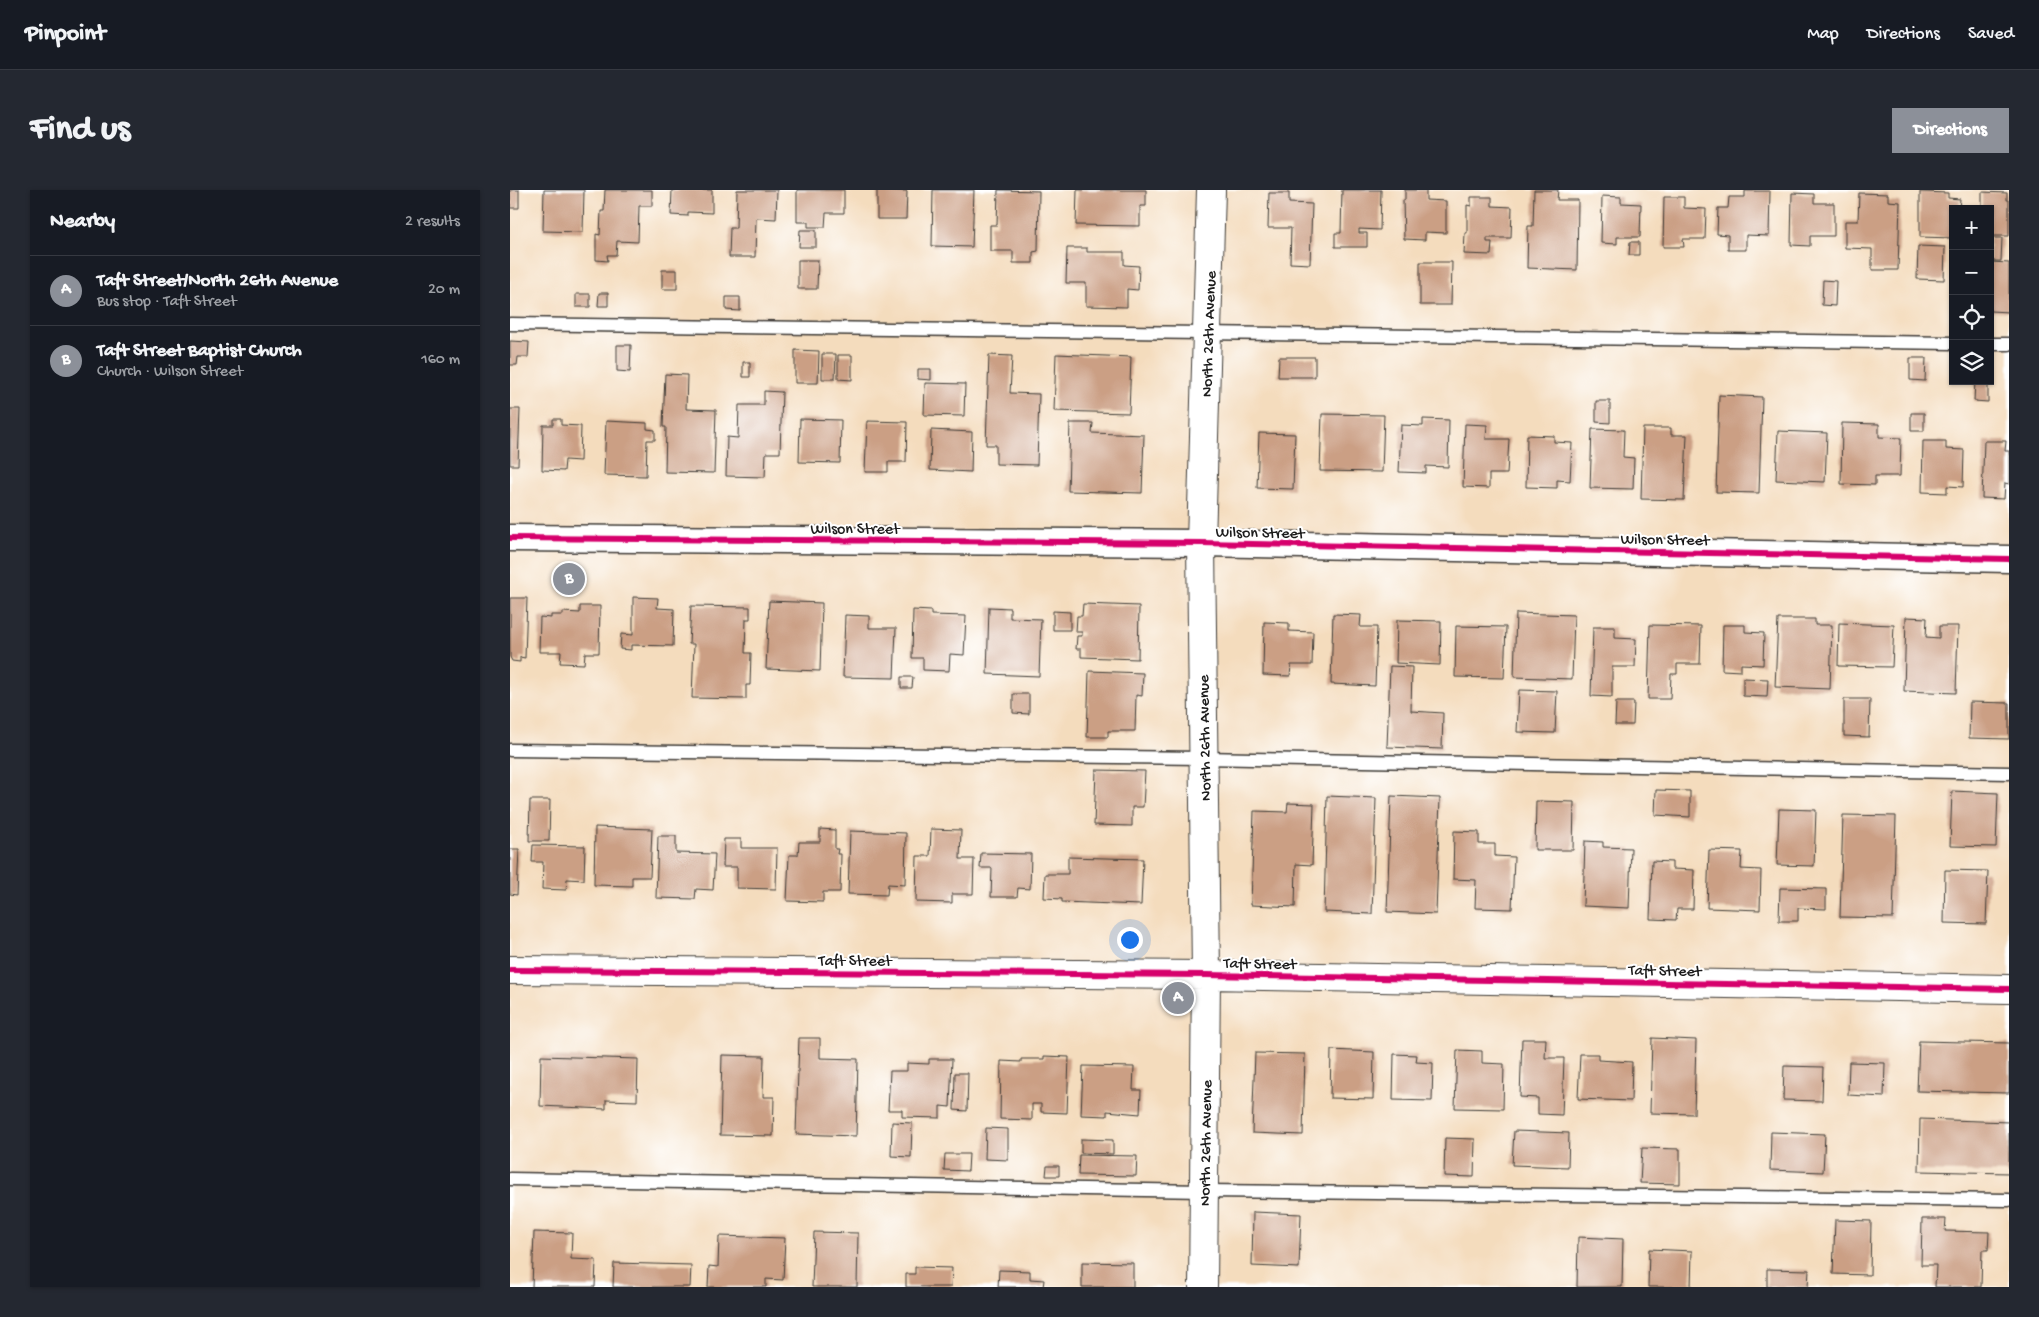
<!DOCTYPE html>
<html lang="en">
<head>
<meta charset="utf-8">
<style>
	:root { --surface:#171b24; --page:#242831; --text:#f1f3f6; --muted:#9ea1a6; --line:#363941; --accent:#8c9099 }
	body { margin:0; font-family:"Gochi Hand",sans-serif; background:var(--page); color:var(--text) }
	.controls { position:absolute; right:15px; top:15px; display:grid; overflow:hidden; border-radius:0px; box-shadow:0 1px 4px #0004 }
	.controls button { width:45px; height:45px; display:grid; place-items:center; padding:0; border:0; border-bottom:1px solid var(--line); background:var(--surface); color:var(--text); font:25px sans-serif }
	.you { position:absolute; left:619px; top:749px; width:18px; height:18px; margin:-12px; border:4px solid #fff; border-radius:50%; background:#1a73e8; box-shadow:0 0 0 8px #1a73e833 }
	.badge { display:grid; place-items:center; width:32px; height:32px; border-radius:50%; background:var(--accent); color:#fff; font-size:16px; font-weight:700 }
	.pin { position:absolute; translate:-50% -50%; border:2px solid #fff; box-shadow:0 1px 5px #0006 }
	.list { margin:0; padding:0; list-style:none }
	h2 { display:flex; justify-content:space-between; align-items:center; height:65px; margin:0; padding:0 20px; font-size:21px }
	h2 small { font-size:16px; font-weight:400; color:var(--muted) }
	.list li { display:grid; grid-template-columns:32px 1fr auto; gap:15px; align-items:center; box-sizing:border-box; height:70px; padding:0 20px; border-top:1px solid var(--line) }
	.list b { display:block; font-size:19px; white-space:nowrap }
	.list p { margin:0; font-size:16px; white-space:nowrap; color:var(--muted) }
	.list em { font-size:16px; font-style:normal; color:var(--muted) }
	.icon { flex:none; width:28px; height:28px; fill:none; stroke:currentColor; stroke-width:2; stroke-linecap:round; stroke-linejoin:round }
	.map { position:relative; flex:none; width:1499px; height:1097px; overflow:hidden; border-radius:0px }
	header { display:flex; align-items:center; gap:30px; box-sizing:border-box; height:70px; padding:0 25px; background:var(--surface); border-bottom:1px solid var(--line) }
	header strong { font-size:24px }
	nav { display:flex; gap:28px; margin-inline-start:auto; font-size:18px }
	.intro { display:flex; align-items:center; justify-content:space-between; box-sizing:border-box; height:120px; padding:0 30px }
	h1 { margin:0; font-size:35px }
	.button { padding:12px 22px; border-radius:0px; background:var(--accent); color:#fff; font-size:18px; font-weight:700 }
	main { display:flex; gap:30px; padding:0 30px }
	aside { flex:1; background:var(--surface); border-radius:0px; box-shadow:0 1px 4px #0004 }
	.map>svg:first-child { display:block }
	.building { fill:#cb9f84 }
	.lines { fill:none; stroke-linecap:round; stroke-linejoin:round }
	.lane-casing { stroke:#3c3934; stroke-width:15 }
	.street-casing { stroke:#3c3934; stroke-width:29 }
	.secondary-casing { stroke:#3c3934; stroke-width:30 }
	.lane { stroke:#fff; stroke-width:12 }
	.street { stroke:#fff; stroke-width:26 }
	.secondary { stroke:#fff; stroke-width:28 }
	.cycleway-casing { stroke:#fff; stroke-width:9 }
	.cycleway { stroke:#d6006c; stroke-width:6 }
	.labels { text-anchor:middle; stroke-width:4; stroke-linejoin:round; paint-order:stroke }
	.street-label { font-size:16px; fill:#1c1c1c; stroke:#fff }
</style>
</head>
<body>
<header>
<strong>Pinpoint</strong>
<nav><a>Map</a><a>Directions</a><a>Saved</a></nav>
</header>
<div class="intro"><h1>Find us</h1><a class="button">Directions</a></div>
<main>
<aside>
<h2>Nearby<small>2 results</small></h2>
<ul class="list">
<li><span class="badge">A</span><div><b>Taft Street/North 26th Avenue</b><p>Bus stop · Taft Street</p></div><em>20 m</em></li>
<li><span class="badge">B</span><div><b>Taft Street Baptist Church</b><p>Church · Wilson Street</p></div><em>160 m</em></li>
</ul>
</aside>
<div class="map">
<svg width="1499" height="1097" viewBox="0 0 1499 1097">
	<rect width="100%" height="100%" fill="#fff"/>
	<filter id="ink" filterUnits="userSpaceOnUse"><feTurbulence type="fractalNoise" baseFrequency=".02" numOctaves="2"/><feDisplacementMap in="SourceGraphic" scale="10" xChannelSelector="R" yChannelSelector="G"/><feConvolveMatrix kernelMatrix="1 2 1 2 8 2 1 2 1" color-interpolation-filters="sRGB"/></filter>
	<filter id="wash" filterUnits="userSpaceOnUse"><feTurbulence type="fractalNoise" baseFrequency=".0096" numOctaves="4" result="noise"/><feDisplacementMap in="SourceGraphic" scale="20" xChannelSelector="R" yChannelSelector="G"/><feGaussianBlur stdDeviation="1.12" result="paint"/><feColorMatrix in="noise" values="0 0 0 0 0 0 0 0 0 0 0 0 0 0 0 0 0 1.4 0 .05"/><feComposite in="paint" operator="in"/></filter>
	<g filter="url(#wash)">
		<rect width="100%" height="100%" fill="#f4dcbd"/>
		<g id="blocks">
			<path class="building" d="M0,0h9v18h-9z
				M34,0h40l-1,42 -40,-1z
				M95,0h47v16h-13l-1,36 -21,-1 -1,14h-9l1,6 -12,-1v-26l4,1 1,-24h3z
				M162,0h40v23l-24,-1v4l-17,-1z
				M227,0h40l-1,29 -20,-1 -1,39h-26l1,-29h6z
				M287,0h47v23h-18l-1,14h-17v-5h-11z
				M367,0l30,1 -1,28h-29z
				M423,0h41l-2,57 -40,-1z
				M488,0l41,1 -1,60 -5,1v11h-20v-12h-23v-26h7z
				M567,0h69v16h-6v20l-64,-1z
				M832,0h39l-1,40 -21,-1v4h8v14h-32v-14h6z
				M895,0h21v10l20,1v32l-21,-1v8l-21,-1 -1,-39h2z
				M1024,0h24l-1,10h21l-1,70 -50,-2 1,-42h5z
				M1235,1h25l-1,45 -23,-1v15h-18v-15l-11,-1 1,-26h10l1,-11h16z
				M1410,2l28,1v5l12,1 -1,10h-6v29l-33,-1z
				M1472,2l25,1v7h2v36h-19v-27h-8z
				M759,3h20v10l23,1 -2,60 -20,-1 1,-35h-23z
				M1282,3l22,1v9h20v33h-24v10l-19,-1z
				M1349,3l29,1v7l12,1 -2,68h-26v-21l-27,-1v-27h13z
				M1092,6l19,1v6l20,1 -1,33h-23v7l-16,-1z
				M961,7h21v9l20,1 -1,31h-24v4h5l-1,13 -27,-1 1,-21h2v-28l4,1z
				M1154,7h20v11l22,1 -1,30h-22l1,8h-21z
				M290,40h16v17h-17z
				M1480,48h12l-1,23h-11z
				M1120,52h9v13h-10z
				M1408,56l27,1 -1,33 -27,-1z
				M557,58h20v4h37v13l15,1 -1,24 -11,-1v18l-41,-1v-23h-20z
				M288,70h20l-1,29h-19z
				M910,72h32l-1,43h-31z
				M1480,72l19,1v49l-19,-1z
				M152,80h15v19h-15z
				M1313,90l13,1 -1,25 -13,-1z
				M89,103h9v13h-10z
				M66,104h14v13h-14z
				M216,107h14v14l-14,-1z
				M0,151l19,1 -1,15h-10l-1,8h-7z
				M107,155h14l-1,27 -13,-1z
				M285,160l24,1 -1,32h-23z
				M312,164h14l-1,25h-13z
				M546,164l75,3 -2,56 -75,-2z
				M328,165h14v25l-14,-1z
				M479,165l23,1 -2,37 29,1 -2,71 -41,-1v-19h-10z
				M769,167h36v20h-37z
				M1400,168h16l-1,23 -15,-1z
				M233,172h7v15h-7z
				M408,179h13v11l-13,-1z
				M155,184l22,1 -1,34 30,1 -2,63 -49,-1 1,-45h-3z
				M1465,191h13v21l-14,-1z
				M415,193l40,1 -1,32 -40,-1z
				M254,201l18,1 -2,61h-14l-1,24 -39,-1 1,-39 11,1 1,-33h25z
				M1209,205l43,2 -3,96 -43,-1z
				M1086,211h14v22l-14,-1z
				M0,219h10l-2,56h-8z
				M1401,223h13v18h-13z
				M812,224l62,1 -2,57 -62,-1z
				M43,229h8v6l20,1 -1,35 -15,-1 -1,11 -22,-1 1,-45h10z
				M290,229l41,1 -1,43 -41,-1z
				M913,229l26,1 -1,47 -22,-1v7l-27,-1 2,-47 22,1z
				M96,231l41,2v6l8,1v10h-8l-1,36 -42,-1z
				M357,231l40,1 -1,40h-18v10h-23z
				M560,233h23l-1,10 52,2 -2,58 -74,-2z
				M1332,233l37,1v13l22,1 -1,38h-25v9l-34,-1z
				M955,234l22,1 -1,14h23l-2,35h-18v14l-26,-1z
				M1133,238h28v7h16l-3,65 -43,-1z
				M1082,239l32,1 -1,27 11,1 -1,31 -43,-1z
				M421,240l41,2 -1,40 -41,-2z
				M1268,241l49,2 -2,49 -49,-2z
				M749,243l36,1 -2,55 -36,-1z
				M1017,245l27,1v6l18,1 -2,38 -13,-1v8l-31,-1z
				M1413,251h23v8l18,1 -1,37 -16,-1v7l-25,-1z
				M1474,251h22l-1,10h4v33l-4,-1 -1,16 -22,-1z
				M123,407l25,1 -1,10 17,1 -1,37 -42,-1v5l-11,-1 1,-15 12,1z
				M0,408h17l-2,60 -5,-1v5l-8,-1 -2,-4z
				M259,411l53,2 -2,68 -54,-2z
				M573,414l56,2 -1,53 -57,-2v-8h-5l1,-13h5v-4h-6l1,-16h5z
				M70,416h20l-1,47h-14l-1,11 -24,-1 1,-11h-22l1,-35 11,1v-3h12v-3l17,1z
				M181,416l59,1v12h-4l-1,34h6l-1,32h-4v14l-54,-1 2,-54h-5z
				M479,417l21,1v10l31,1 -2,57 -52,-2z
				M403,420l18,1v4l35,1 -2,39 -14,-1 -1,17 -26,-1v-12h-11z
				M543,421l17,1v18h-17z
				M1006,423l58,2 -2,64 -58,-2z
				M823,424l28,1 -1,12h17l-2,59 -44,-2z
				M335,425l24,1v12h27l-2,50 -51,-1z
				M1396,427l21,1 -1,19 13,1v-12h19l-2,67 -52,-2z
				M1268,429h37v6h17l-2,64 -55,-2z
				M887,430l44,1 -1,44 -44,-2z
				M754,432l25,1v8l24,1 -1,33h-21l-1,11 -27,-1z
				M1329,433l55,2 -2,42 -54,-1z
				M1140,435l51,1 -1,38h-23v10h-6l-1,25h-22z
				M1213,435h22v7l19,1 -1,32 -22,-1v7l-19,-1z
				M946,436l50,1 -2,51 -49,-1z
				M1083,437h22v11l21,1 -1,28h-23v30l-21,-1z
				M880,476l22,1 -1,44 32,2 -1,36 -55,-2z
				M579,481l54,2 -1,23 -6,-1 -1,36h-27v6h-21z
				M391,487h12l-1,11h-11z
				M1233,488l25,1 -1,18 -24,-1z
				M1009,500l38,1 -2,42 -38,-1z
				M503,504h16v20l-16,-1z
				M1334,509h26l-1,38 -25,-1z
				M1106,512h18l-1,23h-18z
				M1460,512l39,1v36l-40,-1z
				M586,580l49,1 -2,36h-11v19l-38,-1z
				M1146,600l34,1v26l-35,-2z
				M1442,601l46,2 -2,54 -46,-1z
				M817,606l49,2 -4,116 -48,-2z
				M881,606l49,2 -4,116 -49,-2z
				M20,610h20l-1,41h-20z
				M1026,611l38,1 -1,48h-38z
				M778,613l26,1 -2,61 -16,-1 -1,43 -44,-2 3,-94 33,1z
				M1269,619l37,1 -2,56 -37,-1z
				M1333,625l53,1 -3,102 -53,-1z
				M85,637l57,2 -2,48h-18v9l-38,-1z
				M310,639l15,1v19h3l-1,5h4l-1,38h-17v10l-36,-1 2,-46h9l1,-13h21z
				M421,639l30,1 -1,29h14l-1,35h-21v9l-36,-1 1,-46h13z
				M340,641l56,2 -1,52 -17,-1 -1,11 -39,-1z
				M944,641l25,1v12h16v12l19,1 -2,52 -37,-1 1,-28 -23,-1z
				M148,646h18v17l39,1 -2,36 -17,-1 -1,10 -39,-1z
				M214,649h17v9h36l-1,41 -39,-1v-21h-14z
				M1075,651l18,1v5l28,1 -2,60 -46,-2z
				M23,655l52,1 -1,34 -17,-1 -1,11 -24,-1 1,-27h-11z
				M0,659h9l-2,46 -7,-1z
				M1199,660l33,1 -1,18 20,1 -1,40 -53,-2z
				M471,663l50,1 -1,35 -12,-1 -1,9h-26l1,-29h-12z
				M558,667l75,2 -2,46 -79,-3v-3l-18,-1 1,-24h23z
				M1142,671l20,1v7l22,1 -1,39h-16l-1,11 -26,-1z
				M1435,680l43,1 -2,53 -42,-1z
				M1270,698l46,1v20l-28,-1v13h-19z
				M289,848h21v20l38,1 -2,77 -60,-2z
				M1142,848l44,2 -2,74 -44,-1z
				M1012,849h24l-1,19h19l-2,57 -24,-1v-16l-18,-1z
				M1409,851l90,2v50l-92,-2z
				M821,860l43,2 -1,47 -43,-1z
				M947,860l25,1v12l22,1 -1,45 -48,-1z
				M745,863l50,1 -2,81 -51,-2z
				M884,864l23,1 -1,7 17,1 -1,38 -39,-1z
				M1070,864h18v6l34,2 -1,39 -53,-2z
				M212,865l42,1 -1,41h11l-1,39 -53,-1z
				M31,866l97,3 -1,42 -31,-1v9l-66,-3z
				M534,866l25,1 -2,56 -26,-1v-8h-9v16l-32,-1 1,-58 20,1v-3h23z
				M419,869h23l-2,48 -10,-1v12l-38,-1v-7h-14l2,-39h17v-8l22,1z
				M1339,872l36,1 -1,34 -36,-2z
				M573,876l51,1 -1,23h8l-1,24 -33,-3v5l-26,-1z
				M1274,876l39,1 -1,34 -39,-1z
				M445,883h13l-1,38 -13,-1z
				M1410,929l89,3v51l-90,-2z
				M382,932l20,1 -1,34 -20,-1z
				M476,938l22,1v31l-23,-1z
				M1004,941l55,2 -1,34 -56,-2z
				M1261,942l54,2 -2,38 -53,-2z
				M935,948l30,1 -1,38 -30,-1z
				M571,949l32,1v14l-32,-1z
				M1132,958l38,1v35l-40,-1z
				M435,964h24l-1,17 -24,-1z
				M569,965l58,1 -1,20 -58,-1z
				M537,976h12v10h-13z
				M743,1022l48,2 -2,54 -47,-2z
				M1412,1029h24l-1,12 44,1 -1,18h-6l-1,37h-46l1,-22h-15z
				M1325,1030l36,1 -1,54 -37,-1z
				M24,1042l38,1 -1,26 25,1 -1,27h-63z
				M304,1042l44,1 -1,54h-45z
				M209,1046l66,2 -2,42 -17,-1v8h-58l1,-21 9,1z
				M1068,1047l45,2 -1,48h-45z
				M1139,1059l43,2 -1,36h-43z
				M572,1072l51,1v24h-51z
				M104,1073l77,2 -1,22h-77z
				M405,1077l37,1 -1,19h-45v-13h9z
				M1257,1079l42,1 -1,17h-41z
				M489,1080l31,1v8l14,1 -1,7h-45z"/>
		</g>
	</g>
	<g filter="url(#ink)">
		<use href="#blocks" fill-opacity="0" stroke="#3c3934" stroke-width="1"/>
		<g class="lines">
			<defs>
				<path id="lane" d="M0,134l1443,19
					M1480,154h19
					M0,560l693,8 806,15
					M0,989l694,12 805,9"/>
				<path id="street" d="M0,348l691,5 808,16"/>
				<path id="secondary" d="M0,780l696,5 803,14
					M693,1097l3,-312 -5,-432 10,-353"/>
			</defs>
			<use href="#lane" class="lane-casing"/>
			<use href="#street" class="street-casing"/>
			<use href="#secondary" class="secondary-casing"/>
			<use href="#lane" class="lane"/>
			<use href="#street" class="street"/>
			<use href="#secondary" class="secondary"/>
			<defs>
				<path id="cycleway" d="M0,348l691,5 808,16
					M0,780l696,5 803,14"/>
			</defs>
			<use href="#cycleway" class="cycleway-casing"/>
			<use href="#cycleway" class="cycleway"/>
		</g>
	</g>
	<g class="labels">
		<g class="street-label">
			<text transform="translate(697 144) rotate(-88)" y="6">North 26th Avenue</text>
			<text x="345" y="343">Wilson Street</text>
			<text transform="translate(750 341) rotate(1)" y="6">Wilson Street</text>
			<text transform="translate(1155 348) rotate(1)" y="6">Wilson Street</text>
			<text transform="translate(693 548) rotate(-91)" y="6">North 26th Avenue</text>
			<text x="345" y="775">Taft Street</text>
			<text transform="translate(750 772) rotate(1)" y="6">Taft Street</text>
			<text transform="translate(1155 779) rotate(1)" y="6">Taft Street</text>
			<text transform="translate(694 953) rotate(-89)" y="6">North 26th Avenue</text>
		</g>
	</g>
</svg>
<div class="controls">
<button>+</button>
<button>−</button>
<button><svg class="icon" aria-label="locate" viewBox="0 0 24 24"><circle cx="12" cy="12" r="6"/><path d="M12 2v4M12 18v4M2 12h4M18 12h4"/></svg></button>
<button><svg class="icon" aria-label="layers" viewBox="0 0 24 24"><path d="M12 4l9 5-9 5-9-5zM3 14l9 5 9-5"/></svg></button>
</div>
<div class="you"></div>
<div class="pin badge" style="left:668px;top:808px">A</div>
<div class="pin badge" style="left:59px;top:389px">B</div>
</div>
</main>
</body>
</html>
